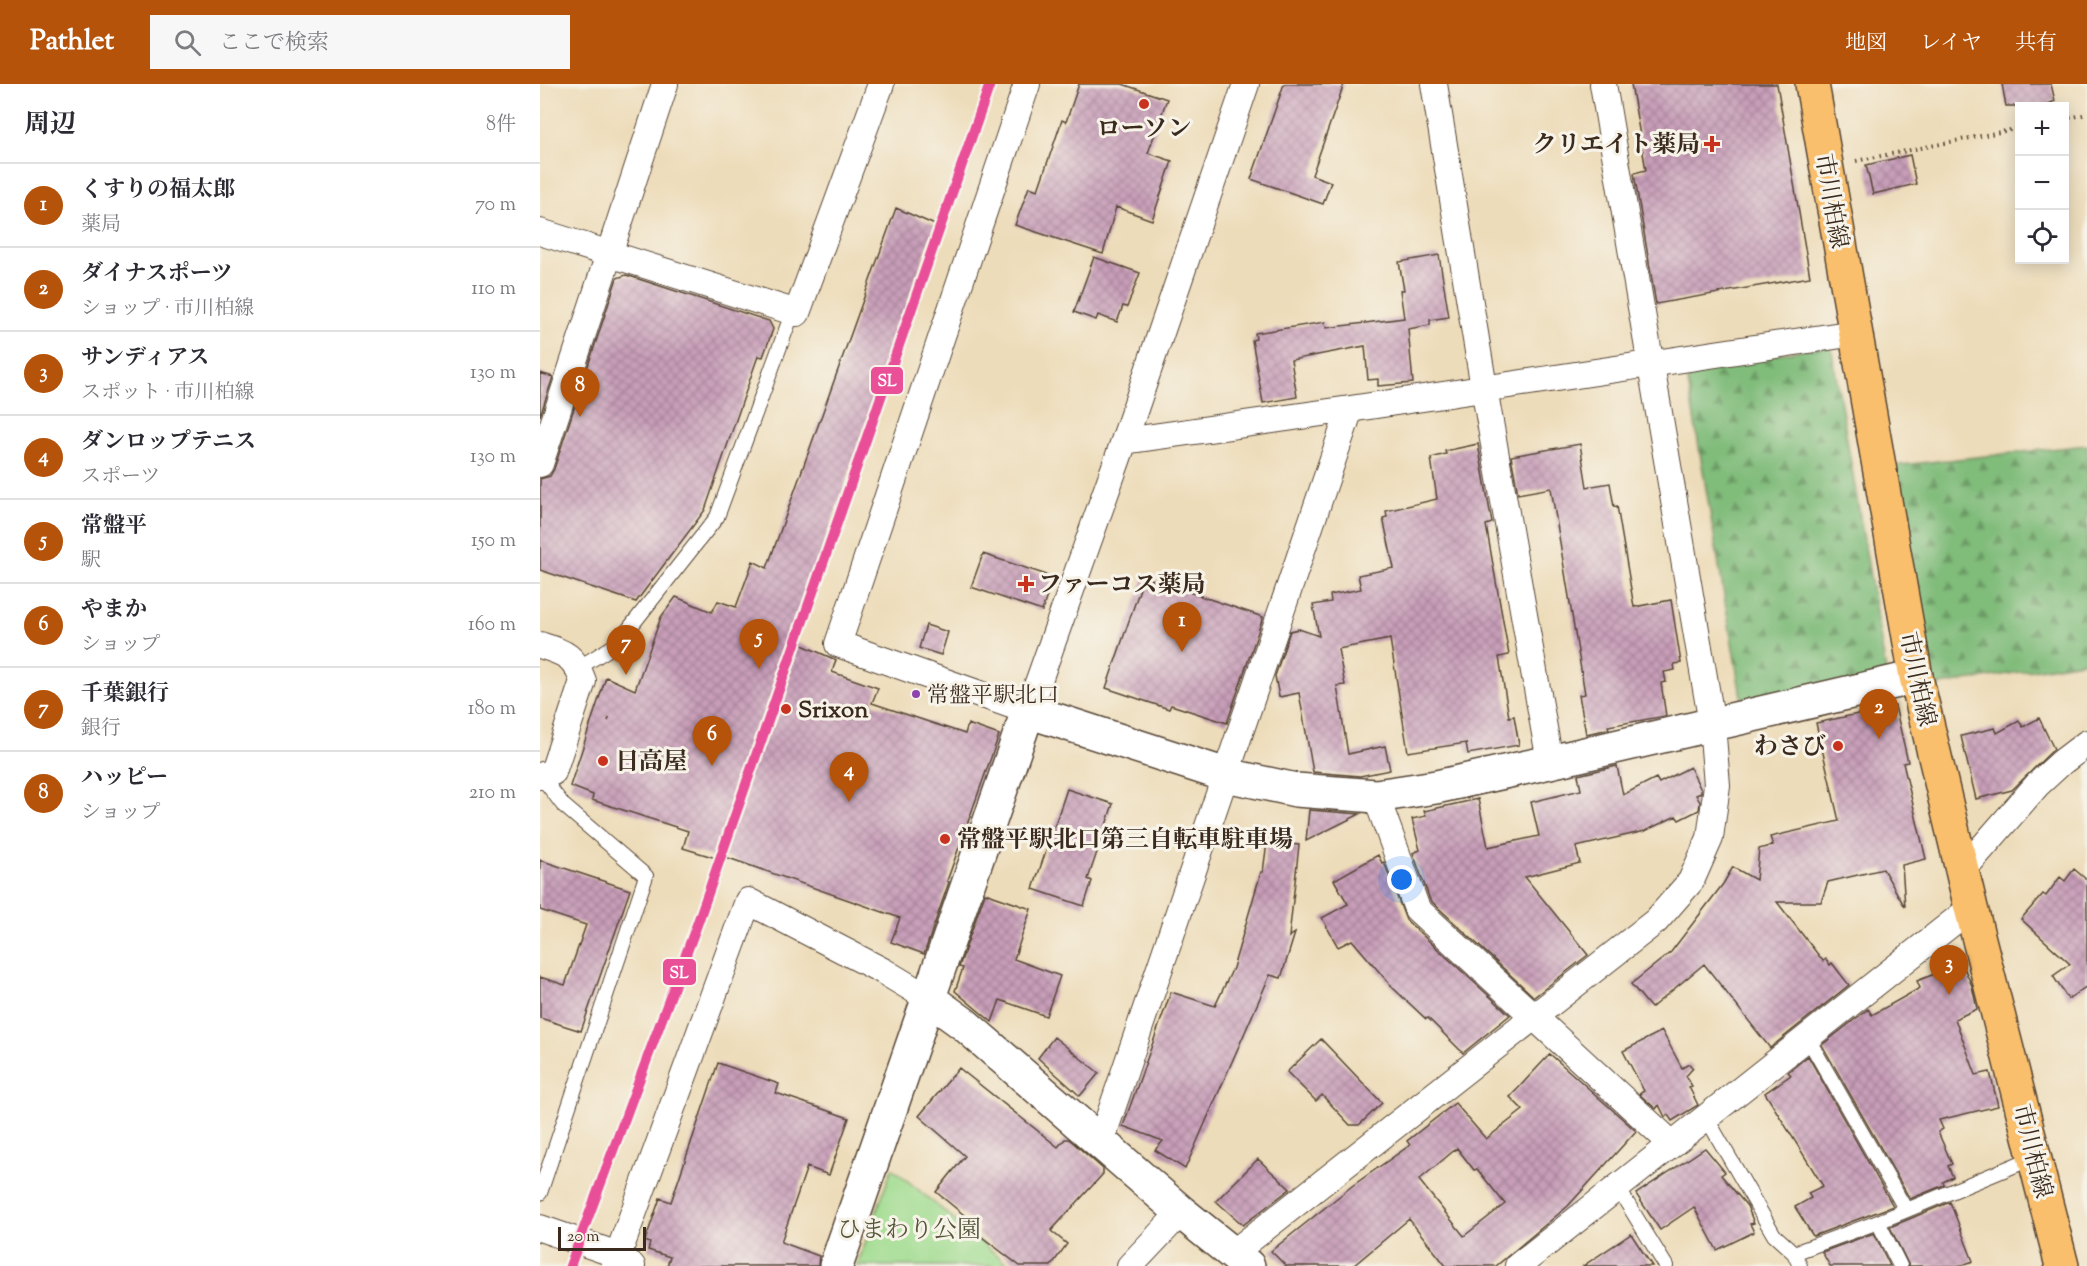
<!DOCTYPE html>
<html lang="ja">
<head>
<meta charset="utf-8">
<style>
	:root { --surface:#fff; --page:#f7f7f7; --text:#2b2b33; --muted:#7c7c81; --line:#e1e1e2; --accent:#b45309 }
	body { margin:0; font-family:"Sorts Mill Goudy","Noto Serif JP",serif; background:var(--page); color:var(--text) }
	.controls { position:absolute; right:18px; top:18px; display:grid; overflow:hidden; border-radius:0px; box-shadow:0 3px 15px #0003 }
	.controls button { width:54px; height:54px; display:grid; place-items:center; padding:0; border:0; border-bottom:2px solid var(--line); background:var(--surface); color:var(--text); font:30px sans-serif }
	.scale { position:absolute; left:18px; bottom:15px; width:88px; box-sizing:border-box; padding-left:6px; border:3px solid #3b2a1e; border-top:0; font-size:16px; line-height:21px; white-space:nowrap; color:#3b2a1e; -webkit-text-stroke:4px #f7f3e8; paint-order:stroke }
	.you { position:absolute; left:862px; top:796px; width:21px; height:21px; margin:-15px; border:4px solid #fff; border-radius:50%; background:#1a73e8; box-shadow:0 0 0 9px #1a73e833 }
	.badge { display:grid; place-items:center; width:39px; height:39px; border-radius:50%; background:var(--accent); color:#fff; font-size:20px; font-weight:700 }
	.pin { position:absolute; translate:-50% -50px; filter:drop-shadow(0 2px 3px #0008) }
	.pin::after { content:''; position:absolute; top:32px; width:21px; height:18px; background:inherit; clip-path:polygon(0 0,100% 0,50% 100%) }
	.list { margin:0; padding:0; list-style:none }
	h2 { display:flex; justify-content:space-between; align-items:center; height:78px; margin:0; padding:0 24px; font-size:26px }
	h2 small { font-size:20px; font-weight:400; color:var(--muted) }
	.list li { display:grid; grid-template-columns:39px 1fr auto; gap:18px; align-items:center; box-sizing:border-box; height:84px; padding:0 24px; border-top:2px solid var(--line) }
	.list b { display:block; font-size:22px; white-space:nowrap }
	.list p { margin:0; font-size:20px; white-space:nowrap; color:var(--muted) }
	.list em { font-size:20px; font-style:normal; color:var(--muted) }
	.icon { flex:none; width:33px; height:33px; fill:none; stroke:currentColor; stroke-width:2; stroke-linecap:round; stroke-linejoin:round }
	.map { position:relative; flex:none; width:1547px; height:1182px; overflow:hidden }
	header { display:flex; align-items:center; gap:36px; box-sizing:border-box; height:84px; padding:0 30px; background:var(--accent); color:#fff }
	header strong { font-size:28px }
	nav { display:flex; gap:33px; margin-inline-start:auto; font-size:21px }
	.search { width:420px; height:54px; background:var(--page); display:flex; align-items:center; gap:15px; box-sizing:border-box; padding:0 21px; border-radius:0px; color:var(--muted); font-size:22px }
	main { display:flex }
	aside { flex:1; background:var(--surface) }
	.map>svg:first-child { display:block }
	.forest { fill:url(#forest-firs); stroke:#5e734c; stroke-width:1.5 }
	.park { fill:#a0dc90; stroke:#6e8357; stroke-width:1.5 }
	.building { fill:url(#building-cross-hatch); fill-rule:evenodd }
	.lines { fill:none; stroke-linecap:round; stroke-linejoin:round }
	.service-casing { stroke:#564535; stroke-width:16 }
	.minor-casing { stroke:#564535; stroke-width:28 }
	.tertiary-casing { stroke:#564535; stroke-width:36 }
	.primary-casing { stroke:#564535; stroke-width:36 }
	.path { stroke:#564535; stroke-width:4; stroke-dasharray:1.5 4.5; stroke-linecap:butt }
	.service { stroke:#fff; stroke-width:14 }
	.minor { stroke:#fff; stroke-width:26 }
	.tertiary { stroke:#fff; stroke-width:33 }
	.primary { stroke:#f9bf6d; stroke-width:33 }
	.rail-1-casing { stroke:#f7f3e8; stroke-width:15 }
	.rail-1 { stroke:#e95098; stroke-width:10 }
	.poi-dot { fill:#c8321e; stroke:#f7f3e8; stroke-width:2 }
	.bus-dot { fill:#8e44ad; stroke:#f7f3e8; stroke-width:2 }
	.labels { text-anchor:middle; stroke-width:6; stroke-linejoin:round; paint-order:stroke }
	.bus-label { font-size:22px; fill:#3b2a1e; stroke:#f7f3e8; text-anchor:start }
	.poi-label { font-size:24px; font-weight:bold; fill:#3b2a1e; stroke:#f7f3e8; text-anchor:start }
	.street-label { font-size:24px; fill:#3b2a1e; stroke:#f7f3e8 }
	.park-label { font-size:24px; fill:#54563a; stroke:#f7f3e8 }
	.line-badge { stroke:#f7f3e8; stroke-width:2 }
	.badge-label { font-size:16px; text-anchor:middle; font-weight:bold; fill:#fff }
</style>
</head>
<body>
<header>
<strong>Pathlet</strong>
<div class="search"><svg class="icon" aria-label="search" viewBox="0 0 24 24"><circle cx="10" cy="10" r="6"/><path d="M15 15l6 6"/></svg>ここで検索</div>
<nav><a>地図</a><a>レイヤ</a><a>共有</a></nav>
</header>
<main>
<aside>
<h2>周辺<small>8件</small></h2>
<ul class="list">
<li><span class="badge">1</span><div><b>くすりの福太郎</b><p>薬局</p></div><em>70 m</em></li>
<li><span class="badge">2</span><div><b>ダイナスポーツ</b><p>ショップ · 市川柏線</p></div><em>110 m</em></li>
<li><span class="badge">3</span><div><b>サンディアス</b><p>スポット · 市川柏線</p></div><em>130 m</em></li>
<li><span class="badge">4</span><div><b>ダンロップテニス</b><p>スポーツ</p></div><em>130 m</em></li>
<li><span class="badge">5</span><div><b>常盤平</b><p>駅</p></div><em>150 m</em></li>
<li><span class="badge">6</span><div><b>やまか</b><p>ショップ</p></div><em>160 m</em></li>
<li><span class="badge">7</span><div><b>千葉銀行</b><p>銀行</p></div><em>180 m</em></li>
<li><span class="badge">8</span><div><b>ハッピー</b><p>ショップ</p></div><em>210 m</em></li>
</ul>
</aside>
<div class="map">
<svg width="1547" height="1182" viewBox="0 0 1547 1182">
	<defs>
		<pattern id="forest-firs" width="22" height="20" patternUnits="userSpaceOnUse" patternTransform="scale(1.5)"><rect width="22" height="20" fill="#80bc7a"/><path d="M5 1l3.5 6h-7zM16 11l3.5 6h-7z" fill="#6a9963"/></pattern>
		<pattern id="building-cross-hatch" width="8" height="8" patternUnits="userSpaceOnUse" patternTransform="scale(1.5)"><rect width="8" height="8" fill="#c89eb9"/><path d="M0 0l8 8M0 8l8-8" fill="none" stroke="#a48196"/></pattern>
	</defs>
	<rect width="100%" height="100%" fill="#f7f3e8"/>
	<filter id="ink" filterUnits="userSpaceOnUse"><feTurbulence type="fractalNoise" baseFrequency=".0167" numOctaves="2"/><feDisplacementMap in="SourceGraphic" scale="12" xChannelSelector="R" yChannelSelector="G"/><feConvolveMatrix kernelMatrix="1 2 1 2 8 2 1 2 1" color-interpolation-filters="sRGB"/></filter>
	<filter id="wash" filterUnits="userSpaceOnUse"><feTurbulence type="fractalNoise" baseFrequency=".008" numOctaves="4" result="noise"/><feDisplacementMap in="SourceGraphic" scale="24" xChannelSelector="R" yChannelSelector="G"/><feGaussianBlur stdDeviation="1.35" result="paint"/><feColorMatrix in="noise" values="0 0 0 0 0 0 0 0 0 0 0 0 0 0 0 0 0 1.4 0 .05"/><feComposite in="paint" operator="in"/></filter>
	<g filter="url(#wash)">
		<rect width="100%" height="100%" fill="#eddcb9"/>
		<path class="forest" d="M1291,261l56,332 -145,25 -56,-332z
			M1547,361v216l-152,25 -42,-220z"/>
		<path class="park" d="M352,1084l118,98h-153z"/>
		<g id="blocks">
			<path class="building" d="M539,0h43l45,15 -19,54 24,8 -20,59 -36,-13 -13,47 -88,-29 14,-38 9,3 24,-70 4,2z
				M744,0h60l-32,91 19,7 -8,22 -72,-25z
				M1091,0h146l33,193 -154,27 -22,-131 12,-3z
				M1462,0h49l4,17 -11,5h-38z
				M1370,71l6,29 -43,10 -7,-29z
				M356,124l39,17 -144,415 45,20 -4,12 46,16 -6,15 93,31 3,-10 31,11 -52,146 2,1 -25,72 -33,-12 9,-24 -183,-64 -1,4 -33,-10 5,-17 -96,-31 1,-5 -23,-9 36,-109 29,13 26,-73 15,-20 36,15 6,-11 18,6 17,-46 14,7z
				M899,171l10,62 -19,3v5l-22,4 5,54 -35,3v-7l-10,1 -3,-34 -74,14 6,37 -34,6 -11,-63 4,-1 -1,-6 70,-11 1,6 78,-10 -4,-28h4l-5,-28z
				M554,173l46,16 -13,34 -4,-1 -6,16 -19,-7 -2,5 -22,-8z
				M86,191l143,46 4,8 -10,28 -5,-1 -53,154 -69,92 -96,-32v-91l10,-3 4,-7 63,-191z
				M0,289l13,4 -13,39z
				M938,360l14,79 -6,2 23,130 -10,2 10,60 5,-1 5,29 -51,9 -2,-11 -58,9 -18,-113 -52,10 7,36 -8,1 11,68 37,-8 5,24 -30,6 -47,-4 -14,-79 -20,4 -4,-21 15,-45 9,-2 20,7 -6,-31 18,-3 -1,-7 31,-6 -3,-14 36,-7 -11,-50 4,-1 -1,-6 51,-12 -6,-41 15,-4 -1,-3z
				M1040,360l7,43 23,-4 4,24 3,-1 17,101 37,-7 10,63 -7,1 1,6 -11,2 2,10 -5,1 5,33 -58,10 1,3 -23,5 -7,-39 6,-1 -34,-206 -33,6 -7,-38z
				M443,470l70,23 -11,34 -71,-24z
				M604,493l119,40 -36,106 -56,-18 -2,4 -63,-21z
				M386,541l22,7 -7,23 -22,-7z
				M1355,622l13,56 -5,1 23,96 -24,6 3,42 -22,-38 -55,13 -7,20h-44l46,59 3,-2 4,6 2,-2 17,22 -79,63 -66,-84 -53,44 -20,-24 40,-32 52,-68 10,-17 23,13 3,-31 14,-4 -3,-8 69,-16 -23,-98z
				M1499,634l15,31 -42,41 -36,9 -15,-63 34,-8 2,5 22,-12 4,6z
				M1077,682l6,29 33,-17 3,5 31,-16 11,23v3l-5,2 4,7 -1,8 -20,10 -3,-4 -31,15 -69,16 4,16 -55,14 63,78 -54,42 -104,-97 -17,-47 7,-3 -8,-31 14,-3 -2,-5 54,-12 10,48 51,-11 -8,-34 50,-12 -3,-15z
				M527,705l46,15 -25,75 4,2 -8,25 -51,-17z
				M769,726l51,4 -54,27z
				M727,758l32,3 -10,92 6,-4 -14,45 -11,-3 -85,194 -30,-19 8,-9 -40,-15 48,-134 44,14 18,-38 28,-96h2z
				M838,771l4,8 2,-1 22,58 104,95 -47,38 -35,-35 -2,1 -33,-31 -41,-48 -14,7 -16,-29 26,-14 -14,-24z
				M0,776l90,30 -49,141 -41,-13v-41l25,8 21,-60 -46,-15z
				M1534,785l13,11v106l-19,13 -15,-23 17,-12 -49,-45 22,-25 3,2 14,-19 5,4z
				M445,809l46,16 -17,50 46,17 -14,40 -46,-16 -8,22 -37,-31 8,-23 -4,-1z
				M1422,879l10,23 5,23 -22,10 21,56 14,-3 8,34 -59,14 4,9 -5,3 14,32 -4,2 5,11 -10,5 1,3 -34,14 -88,-154 46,-36 4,6 48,-27 -3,-7z
				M1122,947l20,37 7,-4 4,4 -7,8 6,10 -3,1 9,18 -26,16 -4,-6 -3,2 -6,-12 -3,4 -17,-15 5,-3 -21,-40z
				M514,953l45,36 -19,23 -42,-38z
				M781,955l61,64 -23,22h-9l-28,-30 -6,6 -29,-29z
				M1010,970l86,77 -68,75 -72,60h-50l-37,-47 -56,47h-67l-15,-15 81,-65 58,-41 -3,-4 48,-38 31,36 37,-29 -13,-13zM917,1064l17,22 3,-1 28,35 -41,32 -45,-56z
				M1268,972l85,150 -80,30 -18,-29 16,-9 -3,-5 15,-7 -58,-93 26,-18 -3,-3z
				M178,979l61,21 -3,9 73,25 -20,57 -22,-8 -26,75 38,14 -1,10h-151l3,-9 -22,-7 2,-7 -5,-2 15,-43 11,4z
				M419,984l99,79 7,-8h4l34,30v5l-52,57 16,13 -16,22h-31l-42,-32 3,-5 -45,-37 29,-36 -46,-40z
				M1165,1064l20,24 -4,3 26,31 7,17 -4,1 4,8 -37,18 -23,-43 -34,23 -24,-36z
				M718,1075l32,30 -47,36 -27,-24z
				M1410,1118l23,59 -13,5h-51l-19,-39z
				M1334,1149l16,33h-60l-8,-14z
				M1091,1150l21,32h-69z"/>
		</g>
	</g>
	<g filter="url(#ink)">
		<use href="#blocks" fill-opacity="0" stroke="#564535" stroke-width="1.5"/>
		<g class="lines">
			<defs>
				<path id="service" d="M38,584l39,-24 100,-127 76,-206
					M1267,953l99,173
					M1166,1033l68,118 20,18
					M1078,1104l48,78
					M0,1109l106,-317 -83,-71 -22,-29
					M1338,1138l22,44
					M1260,1182l-6,-13 84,-31 157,-65"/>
				<path id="minor" d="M487,0l-189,560 190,67 96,-270 122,-357
					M894,0l50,304 66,374
					M0,148l257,81 84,-229
					M584,357l226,-32 505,-76
					M0,380l125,-380
					M0,561c25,8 34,10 43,36l-30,91 -13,4
					M836,712l41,113 255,235
					M1422,787l75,-86 25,-23 25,-19
					M561,1057l249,-732
					M0,1144l78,27 14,11
					M693,1169l423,-332 35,-40 19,-43 7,-53 -5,-61 -109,-640
					M74,1182l134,-365 135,70 45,27
					M590,1182l51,-54
					M978,1182l453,-358"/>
				<path id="tertiary" d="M388,914l36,26 217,188 67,54
					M296,1182l192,-555 198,64 70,15 80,6 60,-9 114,-25 366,-85"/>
				<path id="primary" d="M1272,0l104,593 55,231 91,358"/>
			</defs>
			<use href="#service" class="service-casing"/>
			<use href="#minor" class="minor-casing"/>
			<use href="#tertiary" class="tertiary-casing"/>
			<use href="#primary" class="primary-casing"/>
			<path class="path" d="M1524,35l23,-5
				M1316,77l164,-33
				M68,635l5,2"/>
			<use href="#service" class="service"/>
			<use href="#minor" class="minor"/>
			<use href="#tertiary" class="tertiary"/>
			<use href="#primary" class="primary"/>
			<defs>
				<path id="rail-1" d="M30,1182l128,-344 292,-838"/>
			</defs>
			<use href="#rail-1" class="rail-1-casing"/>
			<use href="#rail-1" class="rail-1"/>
		</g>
	</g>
	<g class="poi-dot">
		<circle cx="604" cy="20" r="6"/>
		<path d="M1169 51h6v6h6v6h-6v6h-6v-6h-6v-6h6z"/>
		<path d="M483 491h6v6h6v6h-6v6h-6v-6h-6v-6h6z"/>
		<circle cx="246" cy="625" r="6"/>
		<circle cx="1298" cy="662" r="6"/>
		<circle cx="63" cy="677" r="6"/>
		<circle cx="405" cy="755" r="6"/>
	</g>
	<circle class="bus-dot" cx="376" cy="610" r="5"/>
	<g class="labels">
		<g class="bus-label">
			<text x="387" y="618">常盤平駅北口</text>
		</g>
		<g class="poi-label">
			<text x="604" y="52" text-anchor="middle">ローソン</text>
			<text x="1160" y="68" text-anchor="end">クリエイト薬局</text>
			<text x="498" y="508">ファーコス薬局</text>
			<text x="258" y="633">Srixon</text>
			<text x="1286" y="670" text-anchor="end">わさび</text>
			<text x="75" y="685">日高屋</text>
			<text x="417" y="763">常盤平駅北口第三自転車駐車場</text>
		</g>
		<g class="street-label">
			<text transform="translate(1292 117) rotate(80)" y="8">市川柏線</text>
			<text transform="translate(1378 595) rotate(78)" y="8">市川柏線</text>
			<text transform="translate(1493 1067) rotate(76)" y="8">市川柏線</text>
		</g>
		<g class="park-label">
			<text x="369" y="1153">ひまわり公園</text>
		</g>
	</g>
	<g class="line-badge">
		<rect x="330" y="282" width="34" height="29" rx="6" fill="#e95098"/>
		<rect x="122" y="874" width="35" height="28" rx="6" fill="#e95098"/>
	</g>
	<g class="badge-label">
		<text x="347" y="302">SL</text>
		<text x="139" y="894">SL</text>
	</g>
</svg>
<div class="controls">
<button>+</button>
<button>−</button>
<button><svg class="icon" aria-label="locate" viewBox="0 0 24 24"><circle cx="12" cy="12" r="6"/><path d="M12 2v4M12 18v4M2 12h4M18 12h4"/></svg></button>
</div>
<div class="scale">20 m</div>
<div class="you"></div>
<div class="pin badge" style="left:642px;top:568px">1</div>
<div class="pin badge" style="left:1339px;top:655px">2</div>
<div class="pin badge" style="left:1409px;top:911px">3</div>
<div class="pin badge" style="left:309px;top:718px">4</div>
<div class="pin badge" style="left:219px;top:585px">5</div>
<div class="pin badge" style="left:172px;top:682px">6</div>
<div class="pin badge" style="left:86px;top:591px">7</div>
<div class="pin badge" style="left:40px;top:333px">8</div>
</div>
</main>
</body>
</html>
